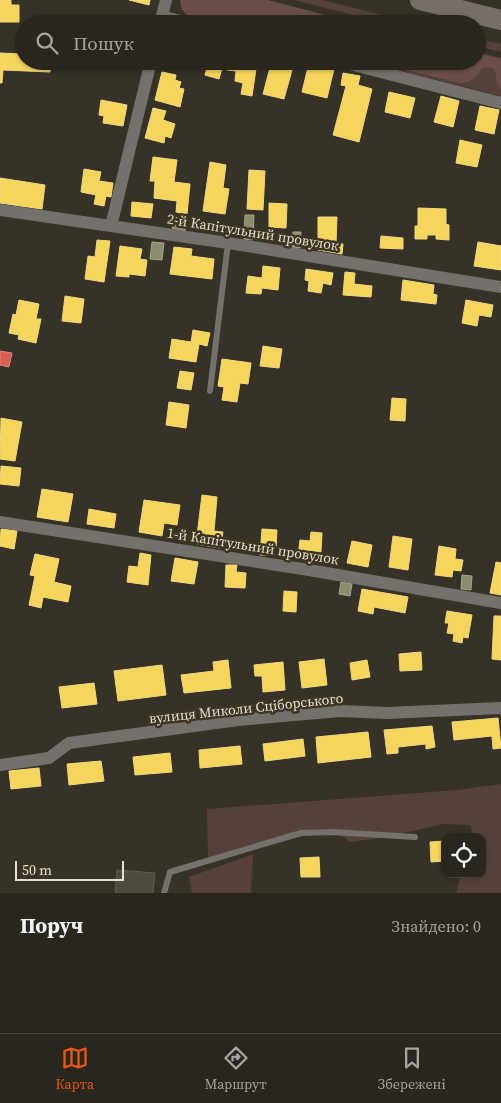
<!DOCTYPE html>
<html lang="uk">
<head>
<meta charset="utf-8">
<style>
	:root { --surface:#29261d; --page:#35322a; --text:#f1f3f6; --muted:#a5a5a4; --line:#45433b; --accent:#ea580c }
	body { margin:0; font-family:"Source Serif 4",serif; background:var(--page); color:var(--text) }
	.controls { position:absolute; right:15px; bottom:15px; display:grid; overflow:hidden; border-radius:10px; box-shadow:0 1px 4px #0004 }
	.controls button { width:45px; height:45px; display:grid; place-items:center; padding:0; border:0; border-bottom:1px solid var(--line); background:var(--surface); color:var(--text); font:25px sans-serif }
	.scale { position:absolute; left:15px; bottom:12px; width:109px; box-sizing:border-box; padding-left:5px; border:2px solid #e4dfd3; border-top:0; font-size:14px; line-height:18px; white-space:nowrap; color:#e4dfd3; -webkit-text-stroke:4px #3d3521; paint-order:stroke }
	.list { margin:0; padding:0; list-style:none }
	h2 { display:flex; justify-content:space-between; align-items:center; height:65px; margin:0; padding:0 20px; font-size:21px }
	h2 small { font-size:16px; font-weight:400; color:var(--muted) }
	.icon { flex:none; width:28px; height:28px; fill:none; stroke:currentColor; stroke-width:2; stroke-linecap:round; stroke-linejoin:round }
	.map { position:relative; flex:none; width:501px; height:893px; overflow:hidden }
	.search { position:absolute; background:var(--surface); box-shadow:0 1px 4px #0004; left:15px; right:15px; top:15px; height:55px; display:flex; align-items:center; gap:12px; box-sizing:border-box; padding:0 18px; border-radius:28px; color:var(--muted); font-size:19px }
	.sheet { height:140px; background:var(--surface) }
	nav { display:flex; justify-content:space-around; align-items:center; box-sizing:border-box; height:70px; border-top:1px solid var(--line); background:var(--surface); font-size:14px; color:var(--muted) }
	nav a { display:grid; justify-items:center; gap:2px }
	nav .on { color:var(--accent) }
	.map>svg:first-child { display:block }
	.green { fill:#55403b }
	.forest { fill:#6b4e48 }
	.homes { fill:#f6d55c; stroke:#f1d880 }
	.shops { fill:#d6604d; stroke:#da8675 }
	.industry { fill:#8c8c6e; stroke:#a6a58c }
	.building { fill:#4d4b40; stroke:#5e5c53 }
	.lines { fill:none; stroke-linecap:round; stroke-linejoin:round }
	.service { stroke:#74706c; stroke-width:6 }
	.minor { stroke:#74706c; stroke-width:12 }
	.primary { stroke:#756f68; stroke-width:20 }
	.labels { text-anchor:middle; stroke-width:5; stroke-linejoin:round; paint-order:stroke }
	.street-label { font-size:14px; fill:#e4dfd3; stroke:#3d3521 }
</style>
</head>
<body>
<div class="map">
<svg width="501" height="893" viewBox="0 0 501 893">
	<rect width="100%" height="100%" fill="#373227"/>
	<path class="green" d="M294,0h28l96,24h-29z
		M477,39l24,5v8l-24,-6z
		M477,52l24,6v38l-139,-35h115z
		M501,784v109h-45l5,-19h21v-37h-11l1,-8 -2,-4 -27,-1 -56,13 -37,5c-15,-22 -118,10 -142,16l-1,-49 250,-19z
		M253,854l-2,39h-59l-3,-16z"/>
	<path class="forest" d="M180,0h88l92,24h-131c-3,-2 -7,-5 -11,-6 -4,0 -8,2 -12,2 -15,0 -25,-5 -26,-20z
		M477,53l24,6v30l-4,-5 -2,-14 -5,-3 -8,1c-6,9 -11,15 -22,15l-62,-15 -8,-3 -3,-4h90z"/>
	<path class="homes" d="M0,0h11v5h8v17h-19z
		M129,0h21l-1,5z
		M120,16l25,5v3h-26z
		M0,53l24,1v7h26v11l-47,-2 -1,13h-2z
		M209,61h15l-5,18 -14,-4z
		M228,61l29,1 -5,34 -11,-2 2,-11 -8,-2 1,-10 -9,-1z
		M309,63l25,6 -7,29 -25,-6z
		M271,64l21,6 -8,29 -21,-5z
		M162,72l14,3 -1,5 6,2 -2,6 5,1 -4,18 -25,-7z
		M343,73l17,3 -2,9 14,4 -13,53 -26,-7 13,-49 -5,-1z
		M389,92l26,6 -5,20 -25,-6z
		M441,96l18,5 -6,26 -19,-5z
		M101,100l26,5 -4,21 -20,-3 1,-7 -5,-1z
		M480,106l19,4 -5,24 -19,-4z
		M153,108l13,3 -3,9 12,4 -4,14 -6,-2 -1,7 -19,-5z
		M460,140l22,5 -5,22 -21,-4z
		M153,157l24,3 -3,22 16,2 -3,30 -11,-2 1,-11 -23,-3 1,-17h-5z
		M210,162l16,3 -3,23 6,1 -4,25 -22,-3z
		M84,169l17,3 -2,9 14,2 -2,14 -5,-1 -2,10 -10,-2 2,-9 -15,-3z
		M249,170l16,1 -2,39 -16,-1z
		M0,178l45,7 -3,24 -42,-6z
		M132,202l21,2 -2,14 -20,-2z
		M269,203l18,1 -1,24 -17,-1z
		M418,208l28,1v15l3,1v15l-13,-1v-4h-9v4h-12v-13h3z
		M318,217h19l-1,27h7l-1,10 -24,-4z
		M381,236l22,2v11l-23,-1z
		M97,240l13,1 -6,41 -19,-3 3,-23 7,1z
		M478,242l23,4v24l-27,-4z
		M120,246l22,3 -2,10 7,1 -2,16 -16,-2v3l-13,-1z
		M174,247l18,2 -1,7 23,3 -2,20 -42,-5z
		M263,266l17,2 -2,22 -16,-2 -1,6 -15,-1 2,-17 14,2z
		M306,269l27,4 -2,12 -8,-2 -2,10 -13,-2 1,-10 -4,-1z
		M345,272l10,1 -1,11 18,2 -1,11 -28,-2z
		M403,280l31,5 -1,9 4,1 -1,9 -35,-4z
		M65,296l19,3 -3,24 -19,-2z
		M19,300l20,4 -3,15h5l-5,24 -18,-4 1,-4 -10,-2 4,-19 3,1z
		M466,300l27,5 -2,12 -12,-2 -2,11 -15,-3z
		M193,330l17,3 -3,13 -8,-2 -3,18 -27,-4 3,-19 19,3z
		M263,346l19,3 -3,19 -19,-2z
		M222,359l29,4 -3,21 -8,-1 -3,19 -15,-2 2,-13 -6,-1z
		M180,371l14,2 -3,17 -14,-2z
		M392,398l14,1 -1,22 -15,-1z
		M169,402l20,3 -3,23 -20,-3z
		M1,418l21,4 -7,39 -15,-2z
		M1,466l20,2 -2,18 -19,-2z
		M42,489l31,5 -5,28 -31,-5z
		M202,495l15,2 -3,34 9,1 -3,16 -24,-4z
		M144,500l36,5 -3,20 -13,-2 -2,13 -23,-4z
		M89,509l27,5 -2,14 -27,-4z
		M1,529l16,2 -3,18 -14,-3z
		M262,529l15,1 -1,19h-7v6h-9z
		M311,532l11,1 -1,19 -12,-1 -1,6 -10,-1 2,-16 10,1z
		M393,536l19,3 -4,31 -19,-3z
		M352,541l20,4 -4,22 -21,-4z
		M439,546l17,3 -1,10 8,1 -2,11 -8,-1 -1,7 -17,-2z
		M140,553l11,2 -3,30 -21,-3 2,-16 9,1z
		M35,554l24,5 -5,23 17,4 -3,16 -25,-5 -2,11 -12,-3 6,-29 -5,-1z
		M175,558l23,4 -4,22 -23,-3z
		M496,562l5,1v32l-11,-2z
		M226,565h11l-1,7 10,1 -1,15 -20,-1z
		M362,589l46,8 -3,16 -31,-6 -1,7 -15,-3z
		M284,591l13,1 -1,20 -13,-1z
		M447,611l25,4 -4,23 -5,-1 -1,6 -9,-2 1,-7 -7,-1 2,-10h-4z
		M494,616h7v44l-9,-1z
		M421,652l1,18 -22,1 -1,-17z
		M324,659l3,26 -25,3 -3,-26z
		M228,660l3,28 -47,5 -3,-18 33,-4 -1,-9z
		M367,660l3,17 -18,3 -2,-17z
		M283,662l2,28 -22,2 -1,-16h-7l-1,-11z
		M162,665l4,30 -48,6 -4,-30z
		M94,683l3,21 -35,4 -3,-21z
		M498,718l3,30 -8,1 -1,-13 -38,4 -2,-18z
		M432,726l3,21 -9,2v-5l-28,3v6l-11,1 -3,-24z
		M368,732l3,25 -53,6 -2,-26z
		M303,739l2,17 -40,5 -2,-17z
		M240,746l2,18 -42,4 -1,-18z
		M170,753l2,19 -37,3 -2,-18z
		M101,761l3,20 -35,4 -2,-21z
		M39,768l2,18 -30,3 -2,-18z
		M445,841v20l-14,1 -1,-20z
		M319,857l1,20h-19l-1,-19z"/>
	<path class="shops" d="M0,351l12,2 -3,14 -9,-2z"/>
	<path class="industry" d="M245,215h9l-1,25 -9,-1z
		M174,217l13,2 -2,12 -13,-3z
		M293,232h8l-1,16 -8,-1z
		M152,242l12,1 -2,17 -12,-1z
		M462,575l10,1 -1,14 -10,-1z
		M341,582l11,2 -2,12 -11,-2z"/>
	<path class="building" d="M117,870l38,3 -2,20h-38z"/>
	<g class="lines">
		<path class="service" d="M210,391l18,-148
			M164,893l6,-21 131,-39 32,-1 82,5"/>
		<path class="minor" d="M162,16l29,8
			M160,24l6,-24
			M338,61l163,42
			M0,210l228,33 273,44
			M111,226l40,-165
			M0,522l309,48 192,33
			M0,765l49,-7 20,-15 169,-23 102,-9 47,2 113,-5"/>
		<path class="primary" d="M420,0l81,20"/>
	</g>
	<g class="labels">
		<g class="street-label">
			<text transform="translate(253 232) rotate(9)" y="5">2-й Капітульний провулок</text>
			<text transform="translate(253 546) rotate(9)" y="5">1-й Капітульний провулок</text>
			<text transform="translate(246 708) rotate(-6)" y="5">вулиця Миколи Сціборського</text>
		</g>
	</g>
</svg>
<div class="controls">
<button><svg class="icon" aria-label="locate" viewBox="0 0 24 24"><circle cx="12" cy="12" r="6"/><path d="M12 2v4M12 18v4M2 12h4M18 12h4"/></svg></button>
</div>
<div class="scale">50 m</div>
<div class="search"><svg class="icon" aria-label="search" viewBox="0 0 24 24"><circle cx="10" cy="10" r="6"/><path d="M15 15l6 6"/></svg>Пошук</div>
</div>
<section class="sheet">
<h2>Поруч<small>Знайдено: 0</small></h2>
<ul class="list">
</ul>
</section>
<nav>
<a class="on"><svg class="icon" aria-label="map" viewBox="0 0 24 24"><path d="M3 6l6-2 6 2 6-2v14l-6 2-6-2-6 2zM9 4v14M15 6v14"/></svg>Карта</a>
<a><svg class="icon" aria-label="directions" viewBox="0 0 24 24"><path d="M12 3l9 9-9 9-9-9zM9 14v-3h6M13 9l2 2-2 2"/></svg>Маршрут</a>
<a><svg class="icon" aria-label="saved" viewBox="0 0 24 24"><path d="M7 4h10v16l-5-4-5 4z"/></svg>Збережені</a>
</nav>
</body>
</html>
